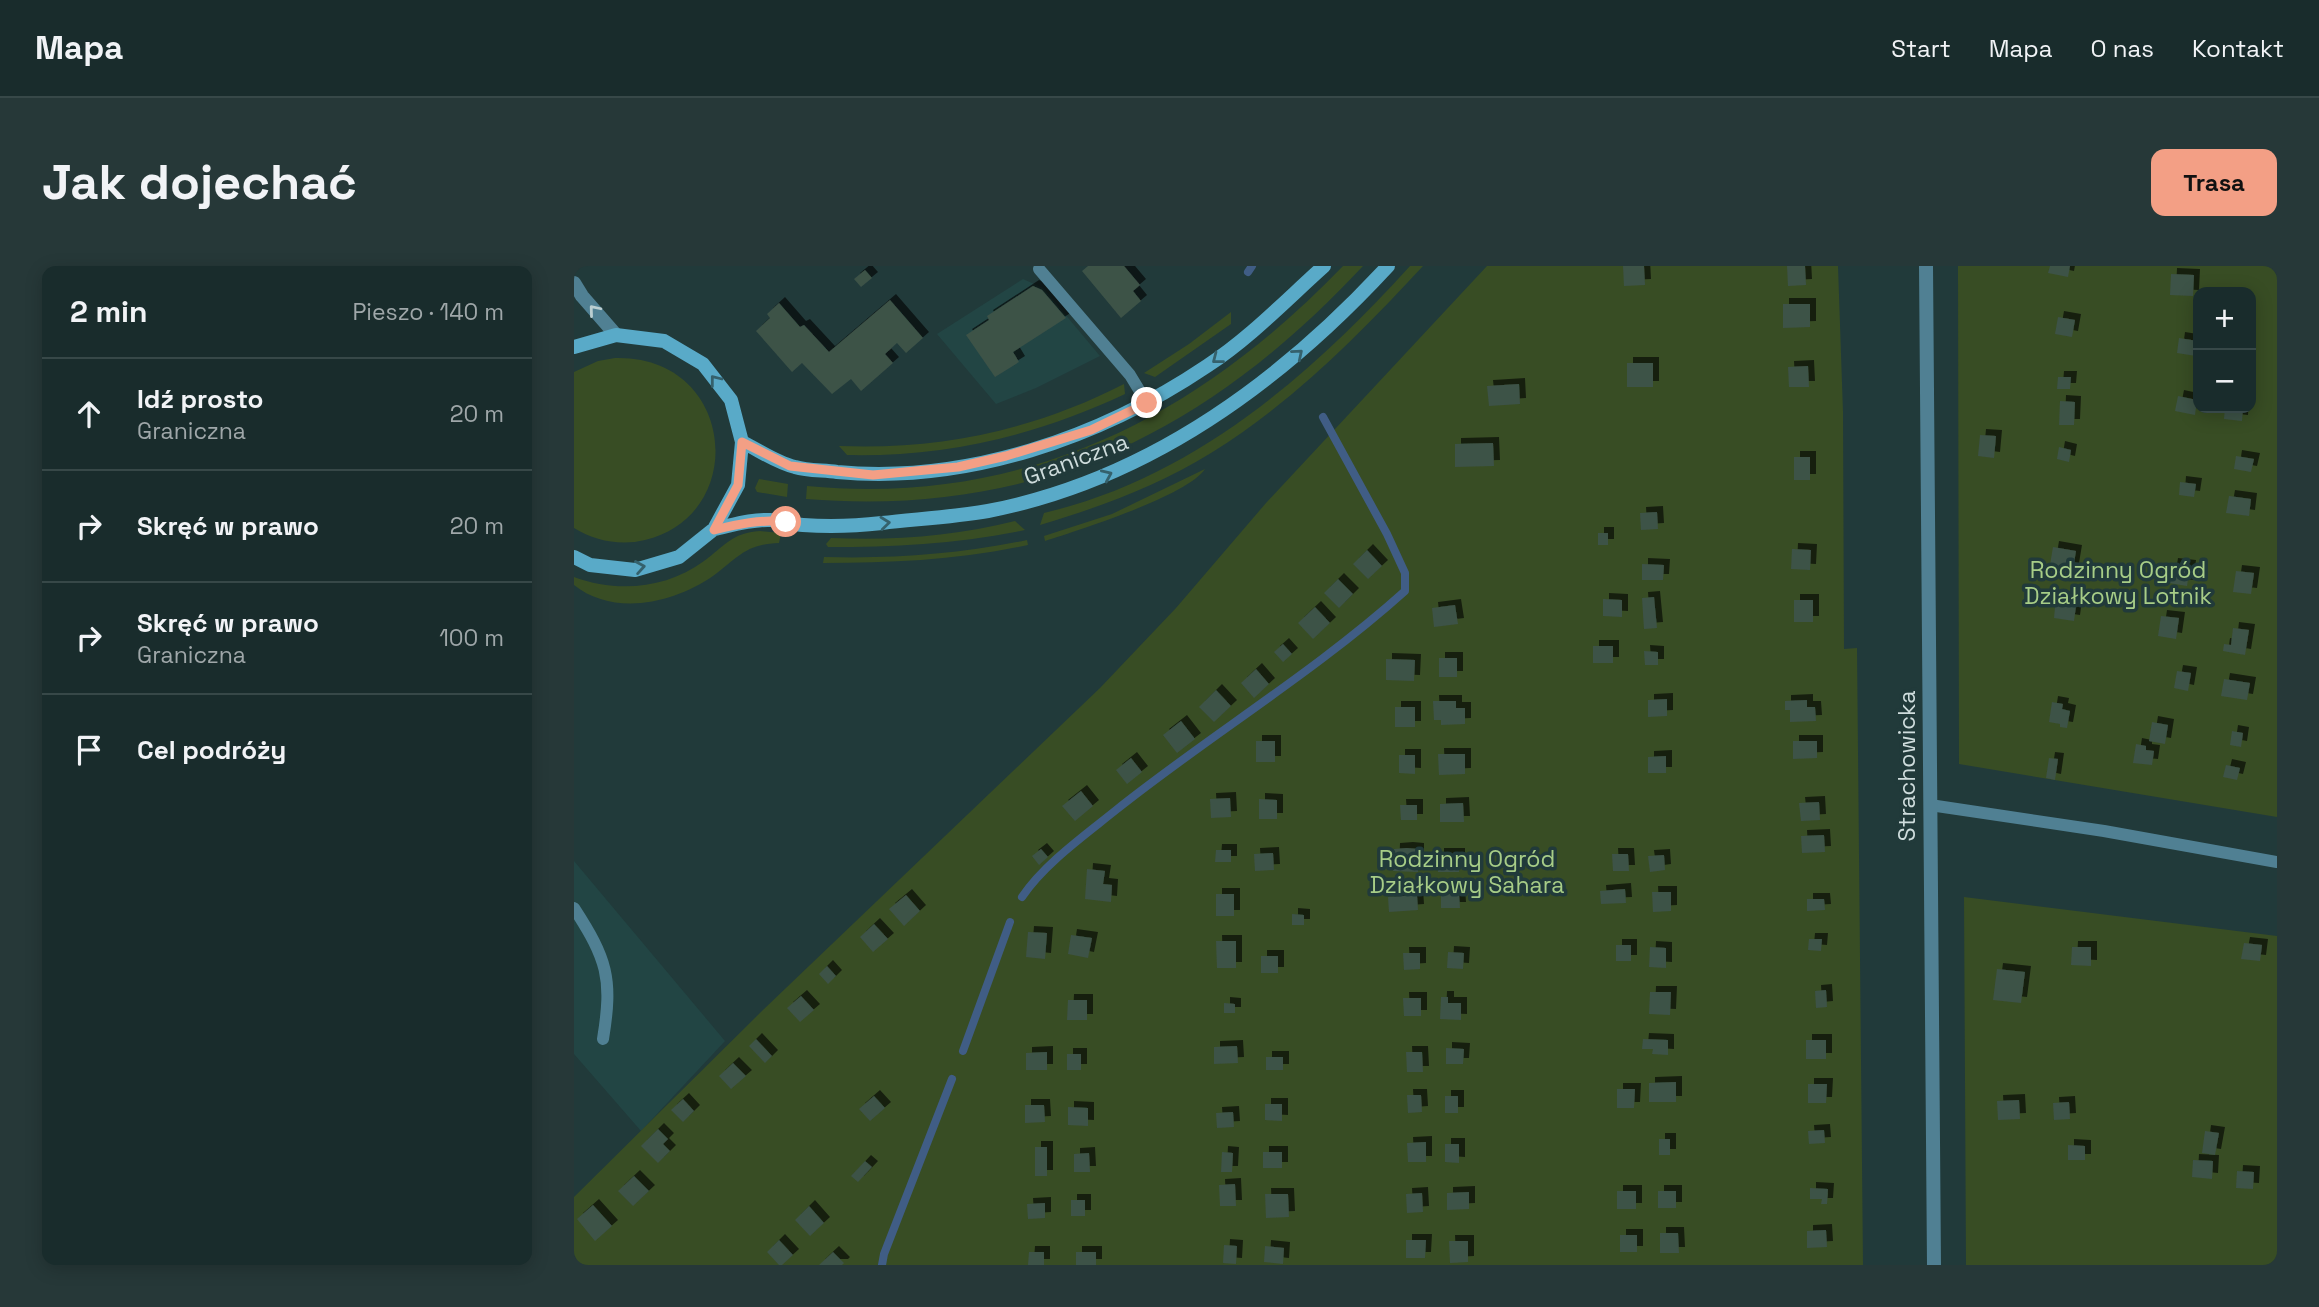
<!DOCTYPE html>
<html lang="pl">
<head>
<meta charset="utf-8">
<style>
	:root { --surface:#192c2c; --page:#263838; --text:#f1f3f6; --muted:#9fa7a9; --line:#374848; --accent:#f39f85 }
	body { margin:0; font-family:"Space Grotesk",sans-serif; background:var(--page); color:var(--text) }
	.controls { position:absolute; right:21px; top:21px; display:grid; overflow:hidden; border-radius:14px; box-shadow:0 4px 18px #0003 }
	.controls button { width:63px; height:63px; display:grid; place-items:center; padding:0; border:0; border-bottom:2px solid var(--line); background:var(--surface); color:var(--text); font:35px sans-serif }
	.stop { position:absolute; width:21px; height:21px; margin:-16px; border:5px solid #f39f85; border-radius:50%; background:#fff }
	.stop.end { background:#f39f85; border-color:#fff; box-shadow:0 2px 7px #0008 }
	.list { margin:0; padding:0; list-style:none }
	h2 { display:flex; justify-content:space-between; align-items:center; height:91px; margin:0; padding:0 28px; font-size:30px }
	h2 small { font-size:23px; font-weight:400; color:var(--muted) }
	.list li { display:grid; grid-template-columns:46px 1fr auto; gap:21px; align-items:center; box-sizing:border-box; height:112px; padding:0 28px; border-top:2px solid var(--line) }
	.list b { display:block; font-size:26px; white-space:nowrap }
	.list p { margin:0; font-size:23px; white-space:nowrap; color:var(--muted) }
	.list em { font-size:23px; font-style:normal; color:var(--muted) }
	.icon { flex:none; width:38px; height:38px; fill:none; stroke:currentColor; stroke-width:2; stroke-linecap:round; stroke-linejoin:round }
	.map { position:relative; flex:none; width:1703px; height:999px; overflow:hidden; border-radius:14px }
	header { display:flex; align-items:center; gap:42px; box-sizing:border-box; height:98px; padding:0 35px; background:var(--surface); border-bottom:2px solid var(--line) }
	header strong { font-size:33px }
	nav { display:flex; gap:38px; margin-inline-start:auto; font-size:24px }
	.intro { display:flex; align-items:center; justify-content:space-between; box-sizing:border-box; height:168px; padding:0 42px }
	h1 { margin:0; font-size:49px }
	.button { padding:18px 32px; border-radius:14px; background:var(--accent); color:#111; font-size:24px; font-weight:700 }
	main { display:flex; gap:42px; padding:0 42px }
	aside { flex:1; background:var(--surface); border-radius:14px; box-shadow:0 4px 18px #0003 }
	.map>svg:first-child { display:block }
	.built { fill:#224544 }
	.green { fill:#384d24; fill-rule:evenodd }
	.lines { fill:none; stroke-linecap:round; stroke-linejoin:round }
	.stream { stroke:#405d85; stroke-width:8 }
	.building { fill:#3d5247; filter:url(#shadow) }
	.service { stroke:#508093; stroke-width:12 }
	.minor { stroke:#508093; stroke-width:14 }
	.secondary { stroke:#59aac8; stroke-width:14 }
	.oneway { stroke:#bbced1 }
	.oneway2 { stroke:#35616c }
	.route { stroke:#f39f85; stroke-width:9 }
	.labels { text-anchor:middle; stroke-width:7; stroke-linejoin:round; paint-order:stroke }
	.street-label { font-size:23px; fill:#cedcdc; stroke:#213a3a }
	.park-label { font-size:23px; fill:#a7cd87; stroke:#213a3a }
</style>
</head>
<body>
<header>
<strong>Mapa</strong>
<nav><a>Start</a><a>Mapa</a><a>O nas</a><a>Kontakt</a></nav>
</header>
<div class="intro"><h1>Jak dojechać</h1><a class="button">Trasa</a></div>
<main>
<aside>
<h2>2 min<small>Pieszo · 140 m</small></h2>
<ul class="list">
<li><svg class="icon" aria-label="ahead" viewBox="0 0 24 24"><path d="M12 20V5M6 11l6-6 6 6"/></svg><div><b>Idź prosto</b><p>Graniczna</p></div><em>20 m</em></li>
<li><svg class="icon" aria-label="right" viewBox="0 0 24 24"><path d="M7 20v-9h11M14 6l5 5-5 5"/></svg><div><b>Skręć w prawo</b></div><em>20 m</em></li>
<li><svg class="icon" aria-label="right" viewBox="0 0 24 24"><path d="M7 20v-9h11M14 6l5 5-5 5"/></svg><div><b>Skręć w prawo</b><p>Graniczna</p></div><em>100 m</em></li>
<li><svg class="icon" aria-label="arrive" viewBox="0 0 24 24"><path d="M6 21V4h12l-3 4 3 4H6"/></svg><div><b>Cel podróży</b></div></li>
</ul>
</aside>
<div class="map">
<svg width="1703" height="999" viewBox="0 0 1703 999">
	<defs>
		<filter id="shadow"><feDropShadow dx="6" dy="-6" stdDeviation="0" flood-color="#0009"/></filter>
	</defs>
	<rect width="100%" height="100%" fill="#213a3a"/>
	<path class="built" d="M449,13l20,9 57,68 -64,32 -40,16 -59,-70z
		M0,595l151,180 -84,90 -67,-77z"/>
	<path class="green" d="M769,0h20c-156,167 -325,251 -557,233l1,-13c215,21 390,-68 536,-220z
		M836,0h13c-64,69 -131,137 -212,187 -53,33 -111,54 -171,72l4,-12c149,-35 266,-137 366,-247z
		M913,0h351l5,146 1,237 13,-1 6,617h-1289v-68l190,-188 336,-321 76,-80 90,-105z
		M1384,0h319v551l-318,-53zM1624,26h53v116h-53z
		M657,46v12l-76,53 -11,-4 45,-29z
		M41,92c121,-3 135,157 30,182 -24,6 -50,1 -71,-12v-156l24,-11z
		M550,118l1,10c-89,42 -180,63 -278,61l-8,-9c101,4 195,-16 285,-62z
		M631,203c-18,27 -126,61 -160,72l-1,-5 68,-22z
		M185,213l29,5 -1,13 -30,-5 -2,-4z
		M441,255l10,9c-66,14 -130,17 -197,17l-2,-3 5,-6c61,3 124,-2 184,-17z
		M186,265l21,2 -2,10c-34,1 -41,15 -66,33 -39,27 -99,41 -139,9v-8c43,16 92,12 130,-16 21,-15 27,-28 56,-30z
		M453,274l1,5c-68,15 -135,18 -205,18l1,-6c69,2 136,-3 203,-17z
		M1390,631l313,39v329h-311z"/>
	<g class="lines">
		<path class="stream" d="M674,6l4,-6
			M448,631c22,-33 63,-62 94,-87 94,-75 199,-138 289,-219v-18l-18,-39 -64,-117
			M389,785l47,-129
			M308,999l2,-11 68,-175"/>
	</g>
	<path class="building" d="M514,0h36l16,19 -7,6 8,10 -20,17 -39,-47z
		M1049,0h21l1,19 -21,1z
		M1213,0h18l1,19 -18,1z
		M1476,0h20l-2,11 -20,-4z
		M291,4l7,8 -11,9 -7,-8z
		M1597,8l23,1 -1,21 -23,-1z
		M459,20l9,4 24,28 -53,34 6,10 -24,15 -29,-42 23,-15 -2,-4z
		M316,34l33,38 -17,15 -9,-10 -12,11 8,9 -32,28 -10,-12 -19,15 -30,-31 -10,9 -36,-41 14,-13 -3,-4 12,-11 21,24 4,-2 25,27z
		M1209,38h27v23l-27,1z
		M1484,51l17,3 -3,17 -17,-3z
		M1605,72l19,3 -2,15 -19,-3z
		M1053,97h26v24h-26z
		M1234,100l1,21h-20l-1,-20z
		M1484,111h13l-1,12h-13z
		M945,118l1,20 -31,2 -2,-20z
		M1604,130l19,4 -2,15 -20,-4z
		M1486,135l15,1 -1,23h-15z
		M1651,142h18l-1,13 -18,-2z
		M1406,169l16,1 -2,22 -16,-2z
		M919,177l1,23 -39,1v-23z
		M1485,181l12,3 -2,12 -12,-3z
		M1662,190l18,3 -3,13 -17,-3z
		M1220,191h16v23h-16z
		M1606,216l16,2 -2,13 -15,-2z
		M1655,230l22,3 -2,17 -23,-3z
		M1083,246l1,17 -17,1 -1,-17z
		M1024,267h10v12h-10z
		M1479,281l23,4 -3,18 -23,-4z
		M1218,283l19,1 -1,20 -19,-1z
		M793,284l15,16 -14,13 -15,-15z
		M1068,298l22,1 -1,15h-21z
		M1598,298l18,2 -3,20 -18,-3z
		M1662,305l18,2 -3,21 -18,-2z
		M764,313l15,15 -14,14 -15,-15z
		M1080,331l3,31 -13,1 -2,-31z
		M1482,331l21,2 -3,22 -20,-3z
		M1029,333l19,1v17l-19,-1z
		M1220,334h19v22h-19z
		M881,339l3,19 -24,3 -2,-19z
		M741,341l15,16 -17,16 -15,-16z
		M1587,350l18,2 -3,21 -18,-3z
		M1659,362l16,2 -4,25 -22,-4 1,-7 7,1z
		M709,378l9,10 -9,8 -9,-10z
		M1019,380h20v17h-20z
		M1070,385l14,1v13h-13z
		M865,392h18v19h-18z
		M812,393l29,1 -1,21 -28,-1z
		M682,403l13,15 -15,14 -13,-15z
		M1603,405l14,2 -3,18 -14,-3z
		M1650,413l26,4 -3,17 -26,-4z
		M642,424l15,16 -17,16 -15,-15z
		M1093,433v17l-19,1v-17z
		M1233,434v7h8l1,14 -26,1v-12h-5v-9z
		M859,435h23v7h9v16l-24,1v-5h-7z
		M1478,436l11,2 -1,5 8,2 -3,17 -7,-1v-3l-11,-2z
		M821,441h20v20h-20z
		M607,455l14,18 -18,14 -14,-18z
		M1578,456l16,3 -3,19 -16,-3z
		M1658,465l11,2 -2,14 -11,-2z
		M682,475h19v21h-19z
		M1219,475h24v17l-24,1z
		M1562,478l10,2v4l8,1 -2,14 -19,-2z
		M864,488h27v20l-26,1z
		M825,489h16v19l-16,-1z
		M1092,490v17h-18v-16z
		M557,492l11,14 -15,12 -11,-14z
		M1475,492l9,1 -3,21 -9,-2z
		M1652,499l14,3 -3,12 -14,-3z
		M507,525l12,15 -18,15 -13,-15z
		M656,532l1,19 -20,1 -1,-19z
		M685,533l18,1v19h-18z
		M1245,536l1,18 -19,1 -2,-18z
		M889,537l1,19h-24v-18z
		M826,539h17v15h-16z
		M1250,569l1,17 -23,1 -1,-17z
		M833,582l11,1v23l-25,-1 1,-22z
		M467,583l7,8 -9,8 -7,-9z
		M642,584h15v12h-16z
		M699,587l1,17 -19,1 -1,-17z
		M864,588h21v18h-21z
		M1038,588h16l1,17h-16z
		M1090,589l1,15 -15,2 -2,-16z
		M513,603l18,2 -2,13 9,1 -1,17 -26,-3z
		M1051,623l1,14 -25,1 -1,-13z
		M1078,626h19v19l-18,1z
		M867,627l18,1 1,14h-19z
		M642,628h18v22h-18z
		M332,629l14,16 -16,15 -15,-17z
		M843,629l1,15 -29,2 -1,-15z
		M1233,633h17l1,11 -18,1z
		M718,648l12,1v10h-12z
		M300,658l14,15 -15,13 -13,-15z
		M454,666l19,1 -2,26 -19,-2z
		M497,669l21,3 -4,20 -20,-4z
		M1235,673h13l-1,12 -13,-1z
		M642,675h20v27h-19z
		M1670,677l18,2 -2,16 -19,-2z
		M1042,679h15v16h-15z
		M1076,681l16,1v20l-17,-1z
		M1498,681h19v19l-20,-1z
		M874,686l16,1 -1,16 -16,-1z
		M829,687h17v16l-16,1z
		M687,690h17v17h-17z
		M253,700l9,10 -8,8 -9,-10z
		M1423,703l28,3 -4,31 -28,-3z
		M1252,724l1,17 -11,1 -1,-17z
		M1076,726h21l-1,23 -21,-1z
		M227,730l13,14 -14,12 -13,-14z
		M867,731h7v6h13v17l-21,-1z
		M829,732h18v18h-17z
		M494,734h19v20h-20z
		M650,737l11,1v9h-11z
		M182,773l16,17 -7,7 -16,-17z
		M1069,773l25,1v15l-16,-1 1,-5h-11z
		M1232,774h20v19h-20z
		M663,780l1,17 -24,1v-17z
		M872,782l18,1 -1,15h-17z
		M473,786v18h-21v-17z
		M832,786h16l1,20h-16z
		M493,788h14v16h-14z
		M692,791h17v13h-17z
		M159,797l13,13 -15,13 -12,-13z
		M1102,816v20h-27v-19z
		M1234,818h19l-1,19h-18z
		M1043,823h18l-1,19h-17z
		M833,829h14l1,17 -14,1z
		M300,830l11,12 -15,13 -11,-12z
		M871,830h13v17h-13z
		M109,833l11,12 -11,11 -12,-12z
		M1445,834l1,19 -22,1 -1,-19z
		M1495,836l1,17 -16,1 -1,-17z
		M691,838h17v17l-17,-1z
		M451,839h19l1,17 -20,1z
		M494,841l20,1v18l-20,-1z
		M659,846l1,15 -17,1 -1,-15z
		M84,863l10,10 -5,5 7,7 -12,12 -17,-17z
		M1250,864l1,13 -16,1 -1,-13z
		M1631,865l14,2 -4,22 -13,-2z
		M1085,873h11v16h-11z
		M852,876v20h-18l-1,-19z
		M871,878h14v19l-14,-1z
		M1494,879l17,1v14h-17z
		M461,881h12v29h-12z
		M648,886l11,1 -1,19h-11z
		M689,886h19v16h-19z
		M515,887l1,19h-16v-18z
		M1619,894l20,1 -1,18 -20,-2z
		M291,895l7,6 -14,15 -7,-6z
		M1663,905l17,1 -1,17 -17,-1z
		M60,910l15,15 -16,15 -15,-15z
		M661,918l1,22h-16l-1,-21z
		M1236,922l18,1 -1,15h-6l1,-5h-12z
		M1043,925h19v18h-19z
		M1084,925h18v17h-18z
		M895,926v17l-22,1v-17z
		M848,927l1,19 -16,1 -1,-19z
		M691,928h23l1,23 -23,1z
		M497,934h14v16h-14z
		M471,937v15l-17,1 -1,-15z
		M19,939l19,21 -17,15 -18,-22z
		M235,940l15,17 -14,13 -15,-16z
		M1252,964l1,17 -20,1v-17z
		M1086,967h18l1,20h-19z
		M1046,969h17v17h-17z
		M205,974l14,15 -11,10h-3l-12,-13z
		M832,974h20l-1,18h-19z
		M875,975h19v21l-18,1z
		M650,979l13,1 -1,18 -13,-1z
		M691,980l19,2 -1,16 -19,-2z
		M259,986l11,11 -2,2h-23z
		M455,986h15v13h-16z
		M502,986h20v13h-20z"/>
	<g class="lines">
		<path class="service" d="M465,3l91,106 17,28
			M1356,539l174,26 173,31
			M0,642c33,51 39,70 29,131"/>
		<path class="minor" d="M1352,0l8,999
			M0,17l8,13 34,39"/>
		<path class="secondary" d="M0,81l42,-12 48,6 39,23 28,36 11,42 -4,43 -24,44 -35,28 -44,13 -45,-5 -16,-8
			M168,176c17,8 35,21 53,25 13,4 28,3 42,5 129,12 263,-34 370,-106 43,-28 79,-66 117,-100
			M140,263c19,-4 38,-10 57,-9 11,0 21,4 32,5 27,2 53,1 79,-2 35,-4 71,-6 106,-12 160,-31 291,-127 400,-245"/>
	</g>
	<defs><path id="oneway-chevron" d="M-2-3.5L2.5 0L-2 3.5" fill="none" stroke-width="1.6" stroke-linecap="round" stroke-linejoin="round" transform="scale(1.75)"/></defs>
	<use class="oneway" href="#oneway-chevron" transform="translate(20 44) rotate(-130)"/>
	<g class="oneway2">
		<use href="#oneway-chevron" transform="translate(724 88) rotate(-40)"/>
		<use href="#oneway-chevron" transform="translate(643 93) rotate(142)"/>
		<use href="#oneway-chevron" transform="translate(141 114) rotate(-128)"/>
		<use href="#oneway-chevron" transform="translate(533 209) rotate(-24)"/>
		<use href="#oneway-chevron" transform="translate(311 257) rotate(-6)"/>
		<use href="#oneway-chevron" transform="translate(66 301) rotate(-10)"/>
	</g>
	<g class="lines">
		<path class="route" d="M212,256c-25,-3 -48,2 -72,8l24,-45 4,-43 48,24 83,9 85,-8 48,-11 85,-26 56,-27"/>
	</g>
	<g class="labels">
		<g class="street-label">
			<text transform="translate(502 193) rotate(-20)" y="8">Graniczna</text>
			<text transform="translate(1333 500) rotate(-90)" y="8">Strachowicka</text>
		</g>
		<g class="park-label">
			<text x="1544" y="312">Rodzinny Ogród<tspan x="1544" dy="26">Działkowy Lotnik</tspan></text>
			<text x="893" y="601">Rodzinny Ogród<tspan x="893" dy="26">Działkowy Sahara</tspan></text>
		</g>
	</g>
</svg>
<div class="controls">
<button>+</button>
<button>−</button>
</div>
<div class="stop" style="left:212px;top:256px"></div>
<div class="stop end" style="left:573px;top:137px"></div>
</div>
</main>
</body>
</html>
